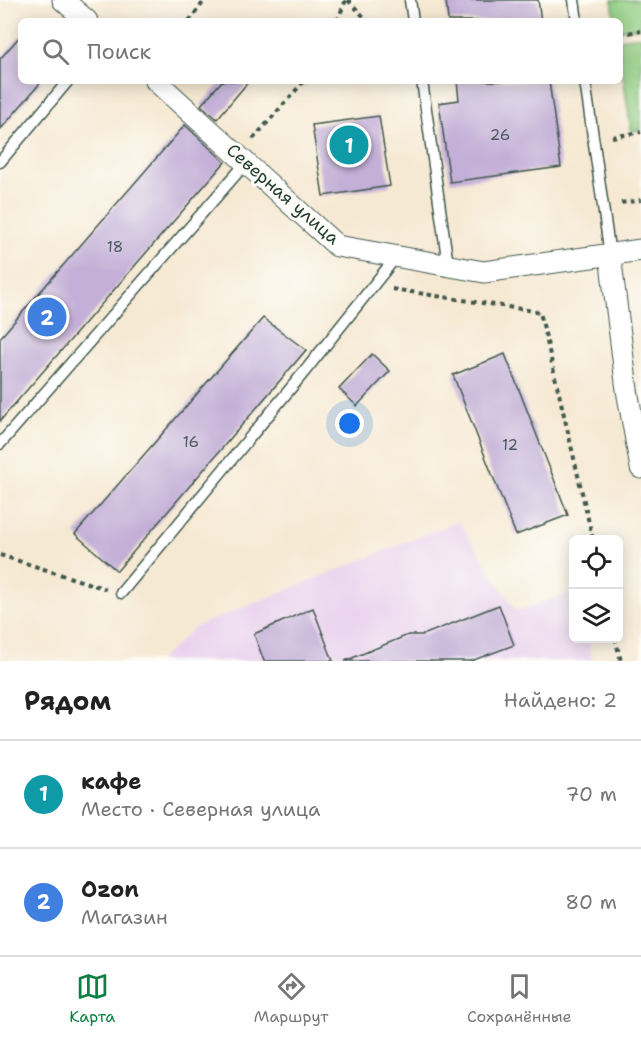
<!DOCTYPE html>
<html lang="ru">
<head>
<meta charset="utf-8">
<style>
	:root { --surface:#fff; --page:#f6f6f6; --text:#222; --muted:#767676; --line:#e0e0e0; --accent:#0b8043 }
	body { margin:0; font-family:"Shantell Sans",sans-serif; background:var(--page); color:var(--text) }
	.controls { position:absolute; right:18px; bottom:18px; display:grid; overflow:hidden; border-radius:9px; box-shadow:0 3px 15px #0003 }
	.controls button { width:54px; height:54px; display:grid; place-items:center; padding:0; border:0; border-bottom:2px solid var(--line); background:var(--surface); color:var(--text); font:30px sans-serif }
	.you { position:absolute; left:350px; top:424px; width:21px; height:21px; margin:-15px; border:4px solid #fff; border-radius:50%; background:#1a73e8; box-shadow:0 0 0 9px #1a73e833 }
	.badge { display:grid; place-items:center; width:39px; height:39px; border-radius:50%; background:var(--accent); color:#fff; font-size:20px; font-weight:700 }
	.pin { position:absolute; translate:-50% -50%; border:3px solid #fff; box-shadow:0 2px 6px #0006 }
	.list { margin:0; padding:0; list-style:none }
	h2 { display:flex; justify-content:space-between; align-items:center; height:78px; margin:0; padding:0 24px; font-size:26px }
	h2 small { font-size:20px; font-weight:400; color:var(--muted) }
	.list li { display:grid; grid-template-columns:39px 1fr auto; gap:18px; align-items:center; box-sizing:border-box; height:108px; padding:0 24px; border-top:2px solid var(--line) }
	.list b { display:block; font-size:22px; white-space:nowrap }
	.list p { margin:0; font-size:20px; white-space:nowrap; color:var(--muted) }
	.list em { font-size:20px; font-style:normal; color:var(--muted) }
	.icon { flex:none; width:33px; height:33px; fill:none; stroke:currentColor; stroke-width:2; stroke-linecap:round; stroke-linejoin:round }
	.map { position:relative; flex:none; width:641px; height:661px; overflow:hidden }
	.search { position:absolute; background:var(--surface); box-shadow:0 3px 15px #0003; left:18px; right:18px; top:18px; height:66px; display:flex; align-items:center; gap:15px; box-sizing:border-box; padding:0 21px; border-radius:9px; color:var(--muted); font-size:22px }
	.sheet { height:294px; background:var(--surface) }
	nav { display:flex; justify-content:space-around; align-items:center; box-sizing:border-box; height:84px; border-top:2px solid var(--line); background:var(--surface); font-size:16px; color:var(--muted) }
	nav a { display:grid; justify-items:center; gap:3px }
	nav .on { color:var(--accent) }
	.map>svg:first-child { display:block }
	.built { fill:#e9d2ee }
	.green { fill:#8fcb80; stroke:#57845a; stroke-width:1.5 }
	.building { fill:#c3afd7 }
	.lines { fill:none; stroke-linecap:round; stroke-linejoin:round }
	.service-casing { stroke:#3f574c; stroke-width:13 }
	.minor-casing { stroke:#3f574c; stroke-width:23 }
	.path { stroke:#3f574c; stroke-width:4; stroke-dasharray:4.5 4.5; stroke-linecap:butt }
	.service { stroke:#fff; stroke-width:10 }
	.minor { stroke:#fff; stroke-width:21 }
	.labels { text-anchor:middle; stroke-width:6; stroke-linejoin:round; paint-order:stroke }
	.number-label { font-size:15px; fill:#485a5d }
	.street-label { font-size:18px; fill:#1f3d34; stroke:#fdfcf7 }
</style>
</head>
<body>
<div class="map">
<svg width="641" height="661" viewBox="0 0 641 661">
	<rect width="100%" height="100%" fill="#fdfcf7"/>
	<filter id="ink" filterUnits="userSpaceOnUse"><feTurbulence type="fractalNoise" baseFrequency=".0167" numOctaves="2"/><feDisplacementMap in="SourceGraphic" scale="12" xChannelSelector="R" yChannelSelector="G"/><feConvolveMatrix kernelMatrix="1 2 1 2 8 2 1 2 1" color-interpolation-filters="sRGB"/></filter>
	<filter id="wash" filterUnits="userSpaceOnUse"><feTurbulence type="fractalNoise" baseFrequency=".008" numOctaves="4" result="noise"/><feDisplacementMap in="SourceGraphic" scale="24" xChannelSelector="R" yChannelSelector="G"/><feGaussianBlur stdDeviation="1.35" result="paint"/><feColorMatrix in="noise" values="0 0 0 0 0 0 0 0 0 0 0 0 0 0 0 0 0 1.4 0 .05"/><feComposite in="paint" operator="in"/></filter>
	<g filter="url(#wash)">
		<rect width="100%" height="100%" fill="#f6e9d3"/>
		<path class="built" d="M459,521l57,90 57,-19 1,46 15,1 3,22h-433l36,-34z"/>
		<path class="green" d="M612,0h29v27l-21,3v-9h-5z
			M641,36v94l-10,1 -11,-76v-16z"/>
		<g id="blocks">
			<path class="building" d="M446,0h92l3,21h-93z
				M21,35v46h21l-42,49v-71z
				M222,81h27l-32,38 -16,-14z
				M457,81h92l12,86 -111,15 -11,-79 20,-3z
				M379,116l11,70 -67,10 -11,-71z
				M185,125l40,37 -225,259v-83z
				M263,318l43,32 -189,221 -42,-37z
				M372,354l18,17 -33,35 -18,-17z
				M505,354l63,161 -52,20 -63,-160z
				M499,605l15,40 -43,16h-126l63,-26h15z
				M313,608l20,53h-69l-10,-27z"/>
		</g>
	</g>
	<g filter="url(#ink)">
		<use href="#blocks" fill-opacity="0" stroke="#3f574c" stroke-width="1.5"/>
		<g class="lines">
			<defs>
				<path id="service" d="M410,0l3,21
					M574,0l3,21
					M422,81l26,184
					M585,81l25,174
					M0,162l68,-81
					M0,444l246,-281
					M121,593l184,-222 91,-114"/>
				<path id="minor" d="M63,0l24,21
					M156,81l181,165 147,26 157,-22
					M610,255l17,135 14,78"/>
			</defs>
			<use href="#service" class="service-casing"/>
			<use href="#minor" class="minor-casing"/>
			<path class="path" d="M348,0l20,21
				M189,21l16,-21
				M337,21l9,-21
				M620,34l21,-3
				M612,137l29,-5
				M253,139l51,-58
				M621,203l20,-3
				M392,289l148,23 53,228
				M0,555l106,34
				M615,638l6,23"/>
			<use href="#service" class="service"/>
			<use href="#minor" class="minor"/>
		</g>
	</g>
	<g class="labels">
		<g class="number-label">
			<text x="500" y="140">26</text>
			<text x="115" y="252">18</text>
			<text x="191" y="447">16</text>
			<text x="510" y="450">12</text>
		</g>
		<g class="street-label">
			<text transform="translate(283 194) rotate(41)" y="6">Северная улица</text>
		</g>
	</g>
</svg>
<div class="controls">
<button><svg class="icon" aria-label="locate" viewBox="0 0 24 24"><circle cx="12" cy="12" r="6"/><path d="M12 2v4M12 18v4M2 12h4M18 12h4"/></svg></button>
<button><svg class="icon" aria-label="layers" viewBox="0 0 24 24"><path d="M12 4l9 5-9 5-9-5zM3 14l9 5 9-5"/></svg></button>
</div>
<div class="you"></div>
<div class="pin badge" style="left:349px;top:145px;background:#0f9aa8">1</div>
<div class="pin badge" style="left:47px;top:317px;background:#3f7fe0">2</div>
<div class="search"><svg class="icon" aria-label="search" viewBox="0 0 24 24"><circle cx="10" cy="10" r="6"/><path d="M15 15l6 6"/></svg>Поиск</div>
</div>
<section class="sheet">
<h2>Рядом<small>Найдено: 2</small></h2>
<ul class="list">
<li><span class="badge" style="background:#0f9aa8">1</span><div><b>кафе</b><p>Место · Северная улица</p></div><em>70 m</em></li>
<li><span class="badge" style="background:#3f7fe0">2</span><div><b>Ozon</b><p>Магазин</p></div><em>80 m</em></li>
</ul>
</section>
<nav>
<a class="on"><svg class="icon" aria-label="map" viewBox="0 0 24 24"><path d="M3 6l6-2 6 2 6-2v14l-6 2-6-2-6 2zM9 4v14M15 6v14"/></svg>Карта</a>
<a><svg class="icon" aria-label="directions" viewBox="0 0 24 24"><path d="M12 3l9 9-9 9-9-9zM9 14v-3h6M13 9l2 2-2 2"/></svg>Маршрут</a>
<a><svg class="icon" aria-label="saved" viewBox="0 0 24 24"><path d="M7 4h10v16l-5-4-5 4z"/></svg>Сохранённые</a>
</nav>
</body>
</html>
